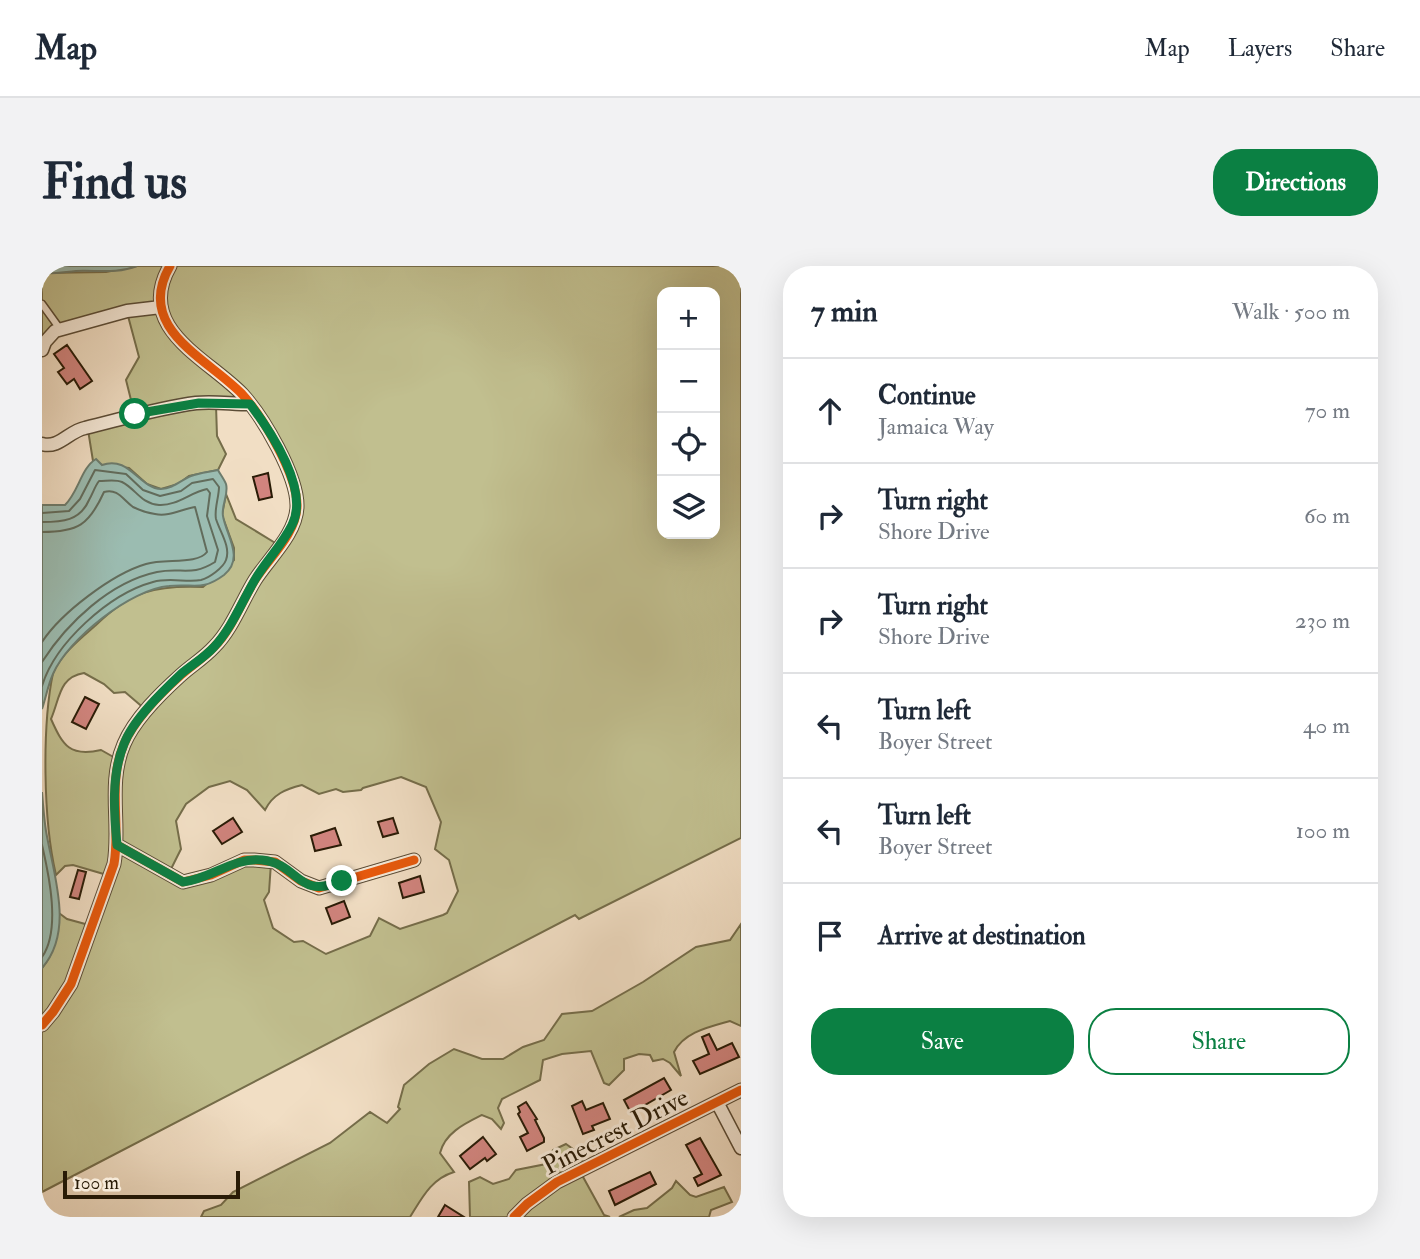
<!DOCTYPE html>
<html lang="en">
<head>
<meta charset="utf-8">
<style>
	:root { --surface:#fff; --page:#f2f2f3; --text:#1f2937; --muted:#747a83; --line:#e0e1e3; --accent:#0b8043 }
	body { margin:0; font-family:"IM FELL Double Pica",serif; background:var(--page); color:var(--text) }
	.controls { position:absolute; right:21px; top:21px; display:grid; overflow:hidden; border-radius:14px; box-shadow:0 7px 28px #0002 }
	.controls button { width:63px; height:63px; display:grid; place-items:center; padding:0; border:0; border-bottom:2px solid var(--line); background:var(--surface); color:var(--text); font:35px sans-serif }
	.scale { position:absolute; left:21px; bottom:18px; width:177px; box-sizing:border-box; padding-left:7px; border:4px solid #291b06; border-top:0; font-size:19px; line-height:24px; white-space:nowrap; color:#291b06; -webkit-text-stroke:5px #f6ead9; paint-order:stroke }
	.stop { position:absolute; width:21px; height:21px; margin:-16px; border:5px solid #0b8043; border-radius:50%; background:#fff }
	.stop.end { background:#0b8043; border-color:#fff; box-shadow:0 2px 7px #0008 }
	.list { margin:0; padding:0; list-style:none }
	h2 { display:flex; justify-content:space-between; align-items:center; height:91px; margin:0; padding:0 28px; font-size:30px }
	h2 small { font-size:23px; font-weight:400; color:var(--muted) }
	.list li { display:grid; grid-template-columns:46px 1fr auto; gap:21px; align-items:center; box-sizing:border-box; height:105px; padding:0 28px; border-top:2px solid var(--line) }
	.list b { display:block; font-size:26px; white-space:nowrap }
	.list p { margin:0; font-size:23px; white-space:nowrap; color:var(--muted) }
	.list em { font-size:23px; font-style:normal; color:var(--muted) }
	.actions { display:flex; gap:14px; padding:21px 28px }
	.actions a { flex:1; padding:16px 0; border:2px solid var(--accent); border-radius:28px; text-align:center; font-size:24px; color:var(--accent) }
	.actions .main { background:var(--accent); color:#fff }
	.icon { flex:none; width:38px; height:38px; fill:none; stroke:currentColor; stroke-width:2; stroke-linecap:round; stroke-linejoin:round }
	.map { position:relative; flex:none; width:699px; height:951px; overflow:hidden; border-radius:28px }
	header { display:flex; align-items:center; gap:42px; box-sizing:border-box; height:98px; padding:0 35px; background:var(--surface); border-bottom:2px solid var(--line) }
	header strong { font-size:33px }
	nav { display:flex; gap:38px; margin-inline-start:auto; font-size:24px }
	.intro { display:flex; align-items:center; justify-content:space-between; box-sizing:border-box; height:168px; padding:0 42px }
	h1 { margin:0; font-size:49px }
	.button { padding:18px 32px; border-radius:28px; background:var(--accent); color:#fff; font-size:24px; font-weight:700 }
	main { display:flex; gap:42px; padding:0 42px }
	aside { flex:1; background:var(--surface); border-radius:28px; box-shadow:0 7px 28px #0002 }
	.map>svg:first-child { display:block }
	.green { fill:#c1bf8f; stroke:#756d4a; stroke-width:2; fill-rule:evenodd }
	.water { fill:#9bbcb1; stroke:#6d7c6d; stroke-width:2 }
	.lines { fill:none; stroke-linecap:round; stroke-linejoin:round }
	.shore { stroke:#626c5c; stroke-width:2 }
	.building { fill:#d1847e; stroke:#291b06; stroke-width:2 }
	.lane-casing { stroke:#5b4c36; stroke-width:9 }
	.street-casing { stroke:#5b4c36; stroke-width:15 }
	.lane { stroke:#f6ead9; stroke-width:6 }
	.street { stroke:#f6ead9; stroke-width:12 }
	.cycleway-casing { stroke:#f6ead9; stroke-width:13 }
	.cycleway { stroke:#e8590c; stroke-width:9 }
	.route { stroke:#0b8043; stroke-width:9 }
	.labels { text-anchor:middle; stroke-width:6; stroke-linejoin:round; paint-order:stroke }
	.street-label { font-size:26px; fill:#291b06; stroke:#f6ead9 }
</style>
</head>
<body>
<header>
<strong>Map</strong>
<nav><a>Map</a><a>Layers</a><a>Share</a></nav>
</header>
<div class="intro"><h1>Find us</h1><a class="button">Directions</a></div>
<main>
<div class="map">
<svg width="699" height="951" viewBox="0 0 699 951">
	<rect width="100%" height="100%" fill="#f1dec4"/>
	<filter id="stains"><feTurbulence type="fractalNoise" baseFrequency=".00286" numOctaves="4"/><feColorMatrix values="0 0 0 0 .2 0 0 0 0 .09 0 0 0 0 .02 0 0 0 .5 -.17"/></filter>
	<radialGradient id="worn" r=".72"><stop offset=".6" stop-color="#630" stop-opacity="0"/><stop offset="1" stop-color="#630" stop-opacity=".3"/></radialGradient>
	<path class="green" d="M95,0h604v572l-162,81 -4,-4 -533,277v-224c14,-17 15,-34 17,-55l8,6 22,6 18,-50 -34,-10 -8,1 -9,9c-13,-55 -14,-149 -3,-202 9,-20 27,-34 43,-48 35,-34 59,-40 107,-38l31,-27v-12l-12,-33 4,-21 10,25 41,25 14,-18 4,-36 -41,-81 -38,-4 1,31 9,18 -8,16 -29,6 -11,8 -17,5 -14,-5 -18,-16 -27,-3 -9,-4 -5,-31 46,-18 -8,-32 13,-23 -11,-41 -66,12 -20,19v-74l64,-1zM620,26h53v242h-53zM42,407l20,11 10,9 11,-1 21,18 -29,49 -16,-9c-31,7 -38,-4 -50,-31 9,-21 8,-42 33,-46zM359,511l25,10 15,35 -6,27 14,11 9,31 -11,22 -4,2 -43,14 -21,-11 -9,18 -44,18 -23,-13 -9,1 -21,-14 -9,-28 5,-8 2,-29 -29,-4 -64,22 -9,-8 12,-24 -5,-28 10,-17 23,-17 21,-6 17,9 18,20c8,-16 21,-21 37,-25l17,9 17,-5 7,3 18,-2 2,-2z
		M699,658v102l-11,-5c-21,6 -46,11 -56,31l7,24 -11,-13 -7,-4 -10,2 -3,-6 -11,-1 -15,5v11l-15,15 -5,-2 -13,-32 -29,3 -19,6 -3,20 -38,19 -4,9 6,15 -3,6 -9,-10 -10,-4c-18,9 -37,18 -42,38l14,19c-23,7 -32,26 -44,45h-209l3,-6 17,-6 12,-13 97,-49 40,-31 17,11 13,-14 -2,-2 6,-22 25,-21 25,-15 28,10h21l20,-12 21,-7 18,-26 30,-3 51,-29 53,-35 34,-7z
		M524,878l14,10 8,14 -6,7 22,40 6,2h-140l-1,-35 11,-5 13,7 16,-5 7,-9 30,-6 7,-14z
		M634,915l14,14 6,2 28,-10 8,15 -21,8 -2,7h-90l15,-7 13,-2 25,-20z"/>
	<path class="water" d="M0,0h95c-20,8 -40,4 -61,5 -12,1 -22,3 -34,2z
		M54,193l6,6c27,-10 37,23 59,24 12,0 20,-9 30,-13 8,-3 18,-4 27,-6 2,4 6,9 8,14 3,10 -5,22 -3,32 3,19 22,42 1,59 -23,17 -30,8 -55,11 -38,3 -101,53 -116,88 -5,11 -7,23 -11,35v-204h23c14,-14 16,-37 31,-46z
		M0,526c1,13 2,26 4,39 7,42 29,100 -4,137z"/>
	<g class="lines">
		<path class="shore" d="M0,247l27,-2 11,-12 15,-29 31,4 17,16 17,6 21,-5 11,-8 21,-4 6,8c0,10 -5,22 -3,32 4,13 15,28 10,41 -3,8 -17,18 -25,20 -14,3 -31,-3 -48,2 -44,12 -98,61 -111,104
			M0,256c20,0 38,-1 47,-22 4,-7 6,-14 10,-19 8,0 16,-2 23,1 14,7 18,21 37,23 18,1 32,-13 48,-16l3,4 -3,23 11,34 -3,12c-24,15 -33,5 -58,10 -47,10 -90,51 -115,90
			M0,266c36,0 47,-7 62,-40 14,-4 19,8 29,15 6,3 15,6 22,7 14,3 27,-5 40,-7l12,45c-10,13 -42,6 -61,12 -34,10 -85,49 -104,78
			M0,579c7,30 19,85 0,112"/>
	</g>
	<path class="building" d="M25,79l25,36 -12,8 -6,-10 -7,5 -9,-12 6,-4 -10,-14z
		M226,207l4,24 -13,3 -6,-23z
		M43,431l14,7 -13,25 -14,-7z
		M191,552l9,14 -20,12 -9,-13z
		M351,552l5,15 -15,4 -5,-15z
		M293,562l6,17 -26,6 -4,-15z
		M36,604l8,2 -7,27 -9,-2z
		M378,610l4,16 -21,6 -4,-15z
		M302,635l6,16 -18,7 -6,-16z
		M667,768l8,16 15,-7 7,14 -39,17 -7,-13 16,-7 -7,-17z
		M622,812l7,12 -40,23 -7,-13z
		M540,835l4,9 17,-7 7,16 -18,7 2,4 -11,4 -11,-28z
		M484,836l11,17 -2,1 9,18v4l-17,9 -7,-14 8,-4 -10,-19 2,-2 -2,-5z
		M441,871l13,17 -9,7 -2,-3 -15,11 -10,-13z
		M658,872l21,37 -23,11 -4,-8 8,-4 -16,-29z
		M608,906l6,12 -41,21 -6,-14z
		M403,939l19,12h-26z"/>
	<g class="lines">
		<defs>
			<path id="lane" d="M0,38l18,25"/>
			<path id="street" d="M0,84l3,-8 10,-11 72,-20 34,-4
				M0,178c17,5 27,-13 43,-16 37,-9 73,-20 111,-25 17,-2 36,1 54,1
				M75,579l66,37 28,-7 33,-15h10l21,2 26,19 18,7 95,-28
				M0,759l11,-13 18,-28 43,-120c7,-39 -7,-81 10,-120 11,-26 37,-51 57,-69 11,-10 23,-17 33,-28 18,-18 28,-46 41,-67 14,-22 41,-46 42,-73 1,-31 -34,-90 -55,-113 -35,-36 -108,-66 -72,-128
				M675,836l24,46
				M472,951l13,-13 30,-22 184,-92"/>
		</defs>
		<use href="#lane" class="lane-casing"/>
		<use href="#street" class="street-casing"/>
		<use href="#lane" class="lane"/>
		<use href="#street" class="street"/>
		<defs>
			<path id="cycleway" d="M75,579l66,37 28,-7 33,-15h10l21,2 26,19 18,7 95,-28
				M0,759l11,-13 18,-28 43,-120c7,-39 -7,-81 10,-120 11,-26 37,-51 57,-69 11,-10 23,-17 33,-28 18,-18 28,-46 41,-67 14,-22 41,-46 42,-73 1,-31 -34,-90 -55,-113 -35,-36 -108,-66 -72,-128
				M472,951l13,-13 30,-22 184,-92"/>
		</defs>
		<use href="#cycleway" class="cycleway-casing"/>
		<use href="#cycleway" class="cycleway"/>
	</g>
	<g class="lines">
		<path class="route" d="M93,148l64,-11 51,1c21,28 60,86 42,121 -10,20 -25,35 -36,53 -14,23 -24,50 -42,69 -9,10 -22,18 -33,27 -19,18 -48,46 -57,70 -13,31 -10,69 -7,101l66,37c28,-3 50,-25 79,-22 38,4 34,40 80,21"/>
	</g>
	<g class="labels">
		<g class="street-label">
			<text transform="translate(573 865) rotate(-27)" y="9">Pinecrest Drive</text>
		</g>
	</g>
	<rect width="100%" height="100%" filter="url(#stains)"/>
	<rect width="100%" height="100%" fill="url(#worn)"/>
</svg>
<div class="controls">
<button>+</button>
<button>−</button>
<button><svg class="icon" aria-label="locate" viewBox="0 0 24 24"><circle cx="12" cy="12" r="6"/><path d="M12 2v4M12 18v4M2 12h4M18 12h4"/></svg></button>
<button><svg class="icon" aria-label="layers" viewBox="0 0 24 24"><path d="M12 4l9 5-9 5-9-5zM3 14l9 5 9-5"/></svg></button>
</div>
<div class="scale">100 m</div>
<div class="stop" style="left:93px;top:148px"></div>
<div class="stop end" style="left:300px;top:615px"></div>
</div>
<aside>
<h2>7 min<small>Walk · 500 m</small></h2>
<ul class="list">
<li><svg class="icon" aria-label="ahead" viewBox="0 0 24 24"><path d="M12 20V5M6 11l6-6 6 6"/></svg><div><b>Continue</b><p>Jamaica Way</p></div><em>70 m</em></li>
<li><svg class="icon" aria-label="right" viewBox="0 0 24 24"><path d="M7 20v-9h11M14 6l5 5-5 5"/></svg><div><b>Turn right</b><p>Shore Drive</p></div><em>60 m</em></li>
<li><svg class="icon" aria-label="right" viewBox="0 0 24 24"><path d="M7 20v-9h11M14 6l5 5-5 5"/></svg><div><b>Turn right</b><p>Shore Drive</p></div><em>230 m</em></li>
<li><svg class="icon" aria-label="left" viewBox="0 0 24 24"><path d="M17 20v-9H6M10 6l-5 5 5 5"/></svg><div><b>Turn left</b><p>Boyer Street</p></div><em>40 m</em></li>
<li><svg class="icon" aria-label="left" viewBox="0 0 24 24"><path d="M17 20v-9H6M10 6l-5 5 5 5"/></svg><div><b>Turn left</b><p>Boyer Street</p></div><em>100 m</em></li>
<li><svg class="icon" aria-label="arrive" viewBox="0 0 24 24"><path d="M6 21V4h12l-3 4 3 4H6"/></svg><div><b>Arrive at destination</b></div></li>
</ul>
<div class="actions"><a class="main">Save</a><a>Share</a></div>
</aside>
</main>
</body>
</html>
